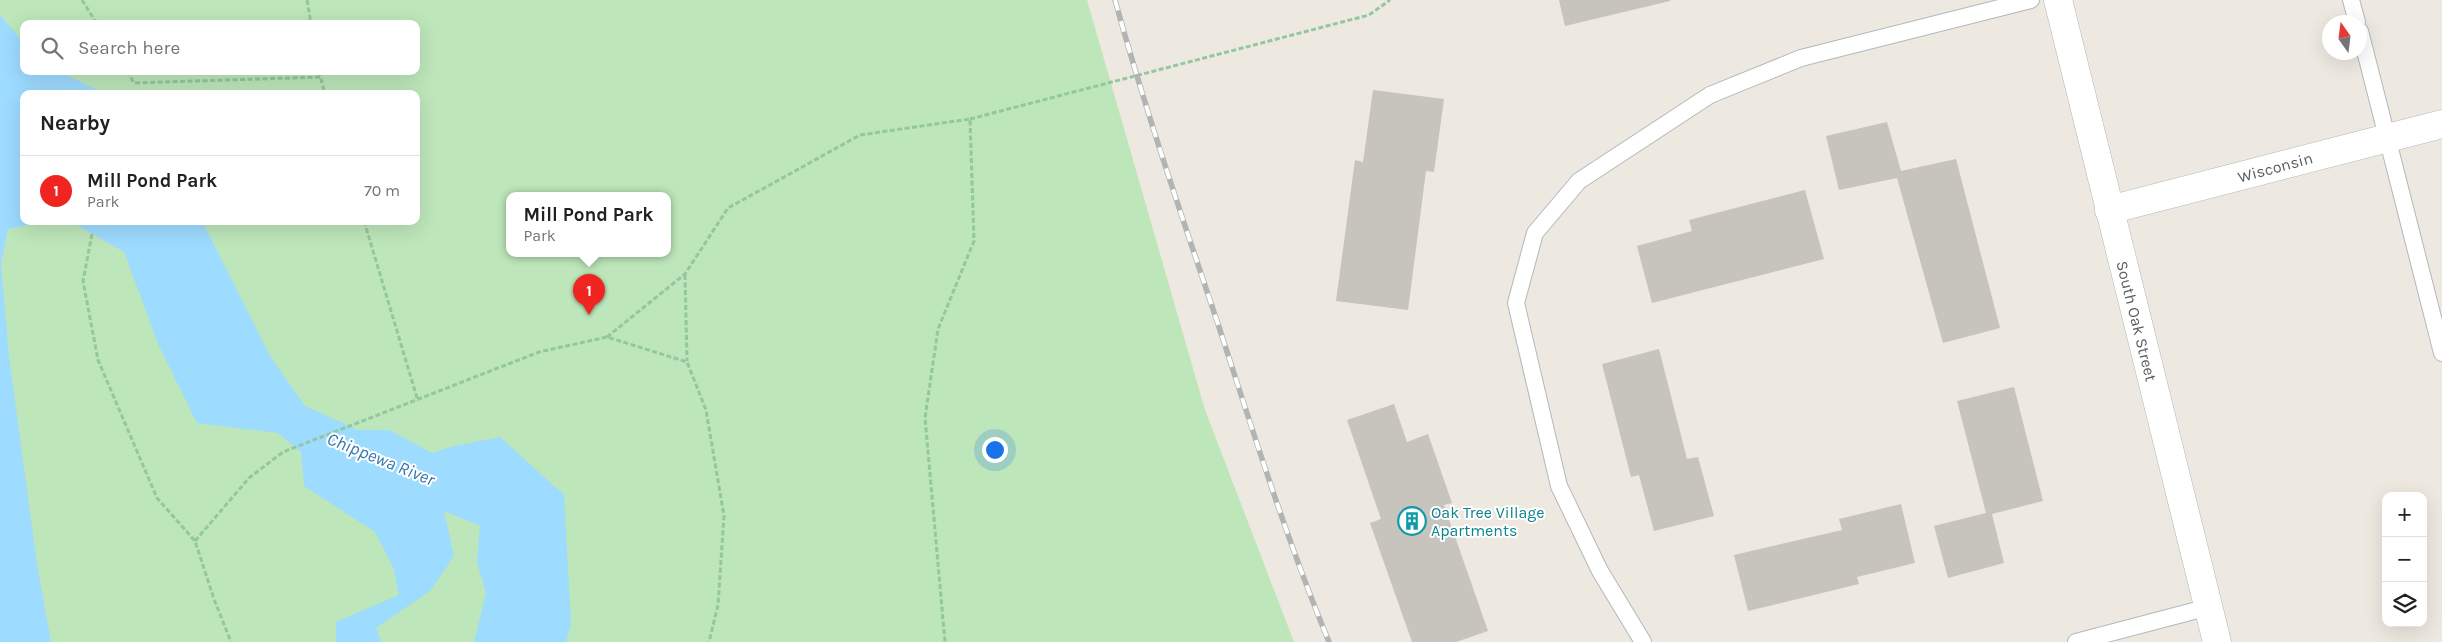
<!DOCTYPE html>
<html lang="en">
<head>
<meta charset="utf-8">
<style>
	:root { --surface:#fff; --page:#f6f6f6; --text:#202124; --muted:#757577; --line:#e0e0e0; --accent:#f02522 }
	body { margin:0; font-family:Karla,sans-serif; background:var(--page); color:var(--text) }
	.controls { position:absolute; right:15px; bottom:15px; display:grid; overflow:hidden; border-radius:10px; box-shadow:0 5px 20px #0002 }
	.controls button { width:45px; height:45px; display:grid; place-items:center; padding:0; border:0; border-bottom:1px solid var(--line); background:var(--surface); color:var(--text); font:25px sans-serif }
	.compass { position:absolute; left:2322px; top:15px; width:45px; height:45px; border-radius:50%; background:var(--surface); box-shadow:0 5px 20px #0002; rotate:346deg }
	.you { position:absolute; left:994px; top:449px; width:18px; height:18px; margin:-12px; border:4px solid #fff; border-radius:50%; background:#1a73e8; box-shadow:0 0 0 8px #1a73e833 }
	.badge { display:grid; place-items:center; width:32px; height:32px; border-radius:50%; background:var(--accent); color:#fff; font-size:16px; font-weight:700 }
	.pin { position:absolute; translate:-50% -41px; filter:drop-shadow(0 1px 2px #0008) }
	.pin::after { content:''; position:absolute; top:26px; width:18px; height:15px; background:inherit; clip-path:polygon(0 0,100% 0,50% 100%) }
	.popup { position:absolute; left:506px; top:192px; width:165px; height:65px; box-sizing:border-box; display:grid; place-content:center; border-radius:10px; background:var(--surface); filter:drop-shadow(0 1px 4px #0005); font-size:16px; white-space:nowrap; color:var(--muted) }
	.popup b { font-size:19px; color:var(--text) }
	.popup::after { content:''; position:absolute; left:50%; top:100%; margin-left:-10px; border:10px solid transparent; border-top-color:var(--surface) }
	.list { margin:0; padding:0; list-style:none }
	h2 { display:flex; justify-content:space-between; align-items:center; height:65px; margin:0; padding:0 20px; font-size:21px }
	h2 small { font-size:16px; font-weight:400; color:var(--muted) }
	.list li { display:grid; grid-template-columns:32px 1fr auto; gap:15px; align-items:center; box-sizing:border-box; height:70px; padding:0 20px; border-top:1px solid var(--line) }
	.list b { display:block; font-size:19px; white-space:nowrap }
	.list p { margin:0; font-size:16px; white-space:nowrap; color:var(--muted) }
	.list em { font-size:16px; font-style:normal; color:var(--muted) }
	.icon { flex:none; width:28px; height:28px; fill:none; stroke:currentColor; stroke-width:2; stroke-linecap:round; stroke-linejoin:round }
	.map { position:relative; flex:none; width:2442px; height:642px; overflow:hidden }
	.search { position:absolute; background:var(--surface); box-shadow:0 5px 20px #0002; left:20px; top:20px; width:400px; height:55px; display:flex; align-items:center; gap:12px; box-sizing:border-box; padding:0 18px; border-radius:10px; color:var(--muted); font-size:19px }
	.panel { position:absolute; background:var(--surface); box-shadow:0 5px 20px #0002; left:20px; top:90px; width:400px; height:135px; border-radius:10px }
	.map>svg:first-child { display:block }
	.green { fill:#bde6ba; fill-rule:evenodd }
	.water { fill:#9ddbff }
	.building { fill:#c7c3bd }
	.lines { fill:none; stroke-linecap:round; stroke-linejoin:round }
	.service-casing { stroke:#b3b7bc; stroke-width:18 }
	.minor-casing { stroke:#b3b7bc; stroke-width:29 }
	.path { stroke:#93c79f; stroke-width:3; stroke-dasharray:5 2.5; stroke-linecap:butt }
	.service { stroke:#fff; stroke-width:16 }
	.minor { stroke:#fff; stroke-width:28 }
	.rail-casing { stroke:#b2b3b3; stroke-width:5.5 }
	.rail { stroke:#fff; stroke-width:4; stroke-dasharray:11; stroke-linecap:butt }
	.labels { text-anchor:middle; stroke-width:4; stroke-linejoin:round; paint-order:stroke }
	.street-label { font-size:16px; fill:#595d62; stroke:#fff }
	.culture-label { font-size:16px; fill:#0d838f; stroke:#fff; text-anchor:start }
	.water-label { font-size:18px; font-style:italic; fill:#3676ac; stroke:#fff }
</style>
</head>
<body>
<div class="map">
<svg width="2442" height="642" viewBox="0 0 2442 642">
	<rect width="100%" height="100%" fill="#ede9e0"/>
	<path class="green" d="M0,0h1087l118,410 89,232h-1294zM24,24h392v47h-392zM24,94h392v127h-392zM510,196h158v58h-158z"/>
	<path class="water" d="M0,15l24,28v28h34l48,23h-82v127h25l-41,8 -7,35 8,93 28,207 14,78h-51z
		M70,221h132l68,135 35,50 53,24h31l43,23 18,-6 50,-10 64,58 7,129 -5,18h-92l12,-49 -9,-31 3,-36 -36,-15 10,45 -24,35 -54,37 5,14h-45v-20l63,-27 -5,-26 -19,-37 -71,-46 -3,-34 -23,-19 -81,-10 -38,-77 -35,-94z"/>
	<path class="building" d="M1559,0h111v1l-105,25z
		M1373,90l71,9 -10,73 -8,-1 -18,139 -72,-9 19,-141 8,2z
		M1887,122l14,49 55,-12 44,169 -57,15 -46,-165 -58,12 -13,-54z
		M1805,190l19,69 -172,44 -15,-57 55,-15 -3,-11z
		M1659,349l28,110 11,-2 16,59 -60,15 -15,-56 -8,2 -29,-113z
		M2014,387l29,114 -51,13 12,49 -56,15 -14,-52 52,-13 -29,-112z
		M1394,404l13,38 21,-8 24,69 -8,2 44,126 -32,11h-44l-42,-119 11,-4 -34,-99z
		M1901,504l14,59 -58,14 2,7 -111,27 -14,-56 108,-25 -3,-11z"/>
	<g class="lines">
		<defs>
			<path id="service" d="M2351,0l6,22
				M2360,31l82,322
				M1643,642l-43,-71 -41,-85 -43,-183 19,-70 44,-52 131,-86 91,-37 230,-58
				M2076,642l133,-35"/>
			<path id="minor" d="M2058,0l159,642
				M2109,210l333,-86"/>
		</defs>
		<use href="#service" class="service-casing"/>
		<use href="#minor" class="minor-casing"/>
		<path class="path" d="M82,0l15,24
			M307,0l4,24
			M127,71l7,12 186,-6
			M319,71l6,23
			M970,119l399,-104 21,-15
			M364,221l54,180
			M92,234l-9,47 15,79 59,138 38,43 19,58 17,43
			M685,275l2,86
			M607,337l78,-63 43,-66 132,-73 110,-16 4,122 -36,88 -13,89 20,224
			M195,541l54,-63 34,-26 256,-100 68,-15 80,25 19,48 18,106 -6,89 -9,37"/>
		<use href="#service" class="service"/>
		<use href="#minor" class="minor"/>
		<defs>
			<path id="rail" d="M1115,0c30,109 67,217 103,324 35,107 68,214 111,318"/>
		</defs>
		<use href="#rail" class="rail-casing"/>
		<use href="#rail" class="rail"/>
	</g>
	<defs>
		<symbol id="building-ring" viewBox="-11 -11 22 22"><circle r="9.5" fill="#fff" stroke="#0f9aa8" stroke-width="1.5"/><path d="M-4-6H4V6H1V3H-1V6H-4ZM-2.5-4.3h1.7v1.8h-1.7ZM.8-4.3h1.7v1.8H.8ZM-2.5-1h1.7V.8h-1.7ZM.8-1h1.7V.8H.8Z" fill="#0f9aa8"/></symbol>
	</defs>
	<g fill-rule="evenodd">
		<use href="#building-ring" x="1396" y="505" width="32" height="32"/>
	</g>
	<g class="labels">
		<g class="street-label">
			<text transform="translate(2275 167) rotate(-15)" y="6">Wisconsin</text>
			<text transform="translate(2137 321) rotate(76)" y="6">South Oak Street</text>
		</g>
		<g class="culture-label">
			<text x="1431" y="518">Oak Tree Village<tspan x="1431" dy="18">Apartments</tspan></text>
		</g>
		<g class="water-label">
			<text transform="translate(381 459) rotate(22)" y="6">Chippewa River</text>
		</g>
	</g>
</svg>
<div class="controls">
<button>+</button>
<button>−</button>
<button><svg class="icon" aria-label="layers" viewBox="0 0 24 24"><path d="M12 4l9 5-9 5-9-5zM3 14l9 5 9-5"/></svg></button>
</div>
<svg class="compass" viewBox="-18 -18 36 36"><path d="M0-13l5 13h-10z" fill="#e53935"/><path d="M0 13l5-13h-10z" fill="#757577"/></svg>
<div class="you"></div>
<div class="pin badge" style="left:589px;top:315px">1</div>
<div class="popup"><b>Mill Pond Park</b>Park</div>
<div class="search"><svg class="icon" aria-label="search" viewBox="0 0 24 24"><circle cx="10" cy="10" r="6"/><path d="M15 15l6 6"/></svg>Search here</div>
<section class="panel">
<h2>Nearby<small></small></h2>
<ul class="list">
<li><span class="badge">1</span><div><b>Mill Pond Park</b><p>Park</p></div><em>70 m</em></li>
</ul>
</section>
</div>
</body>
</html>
